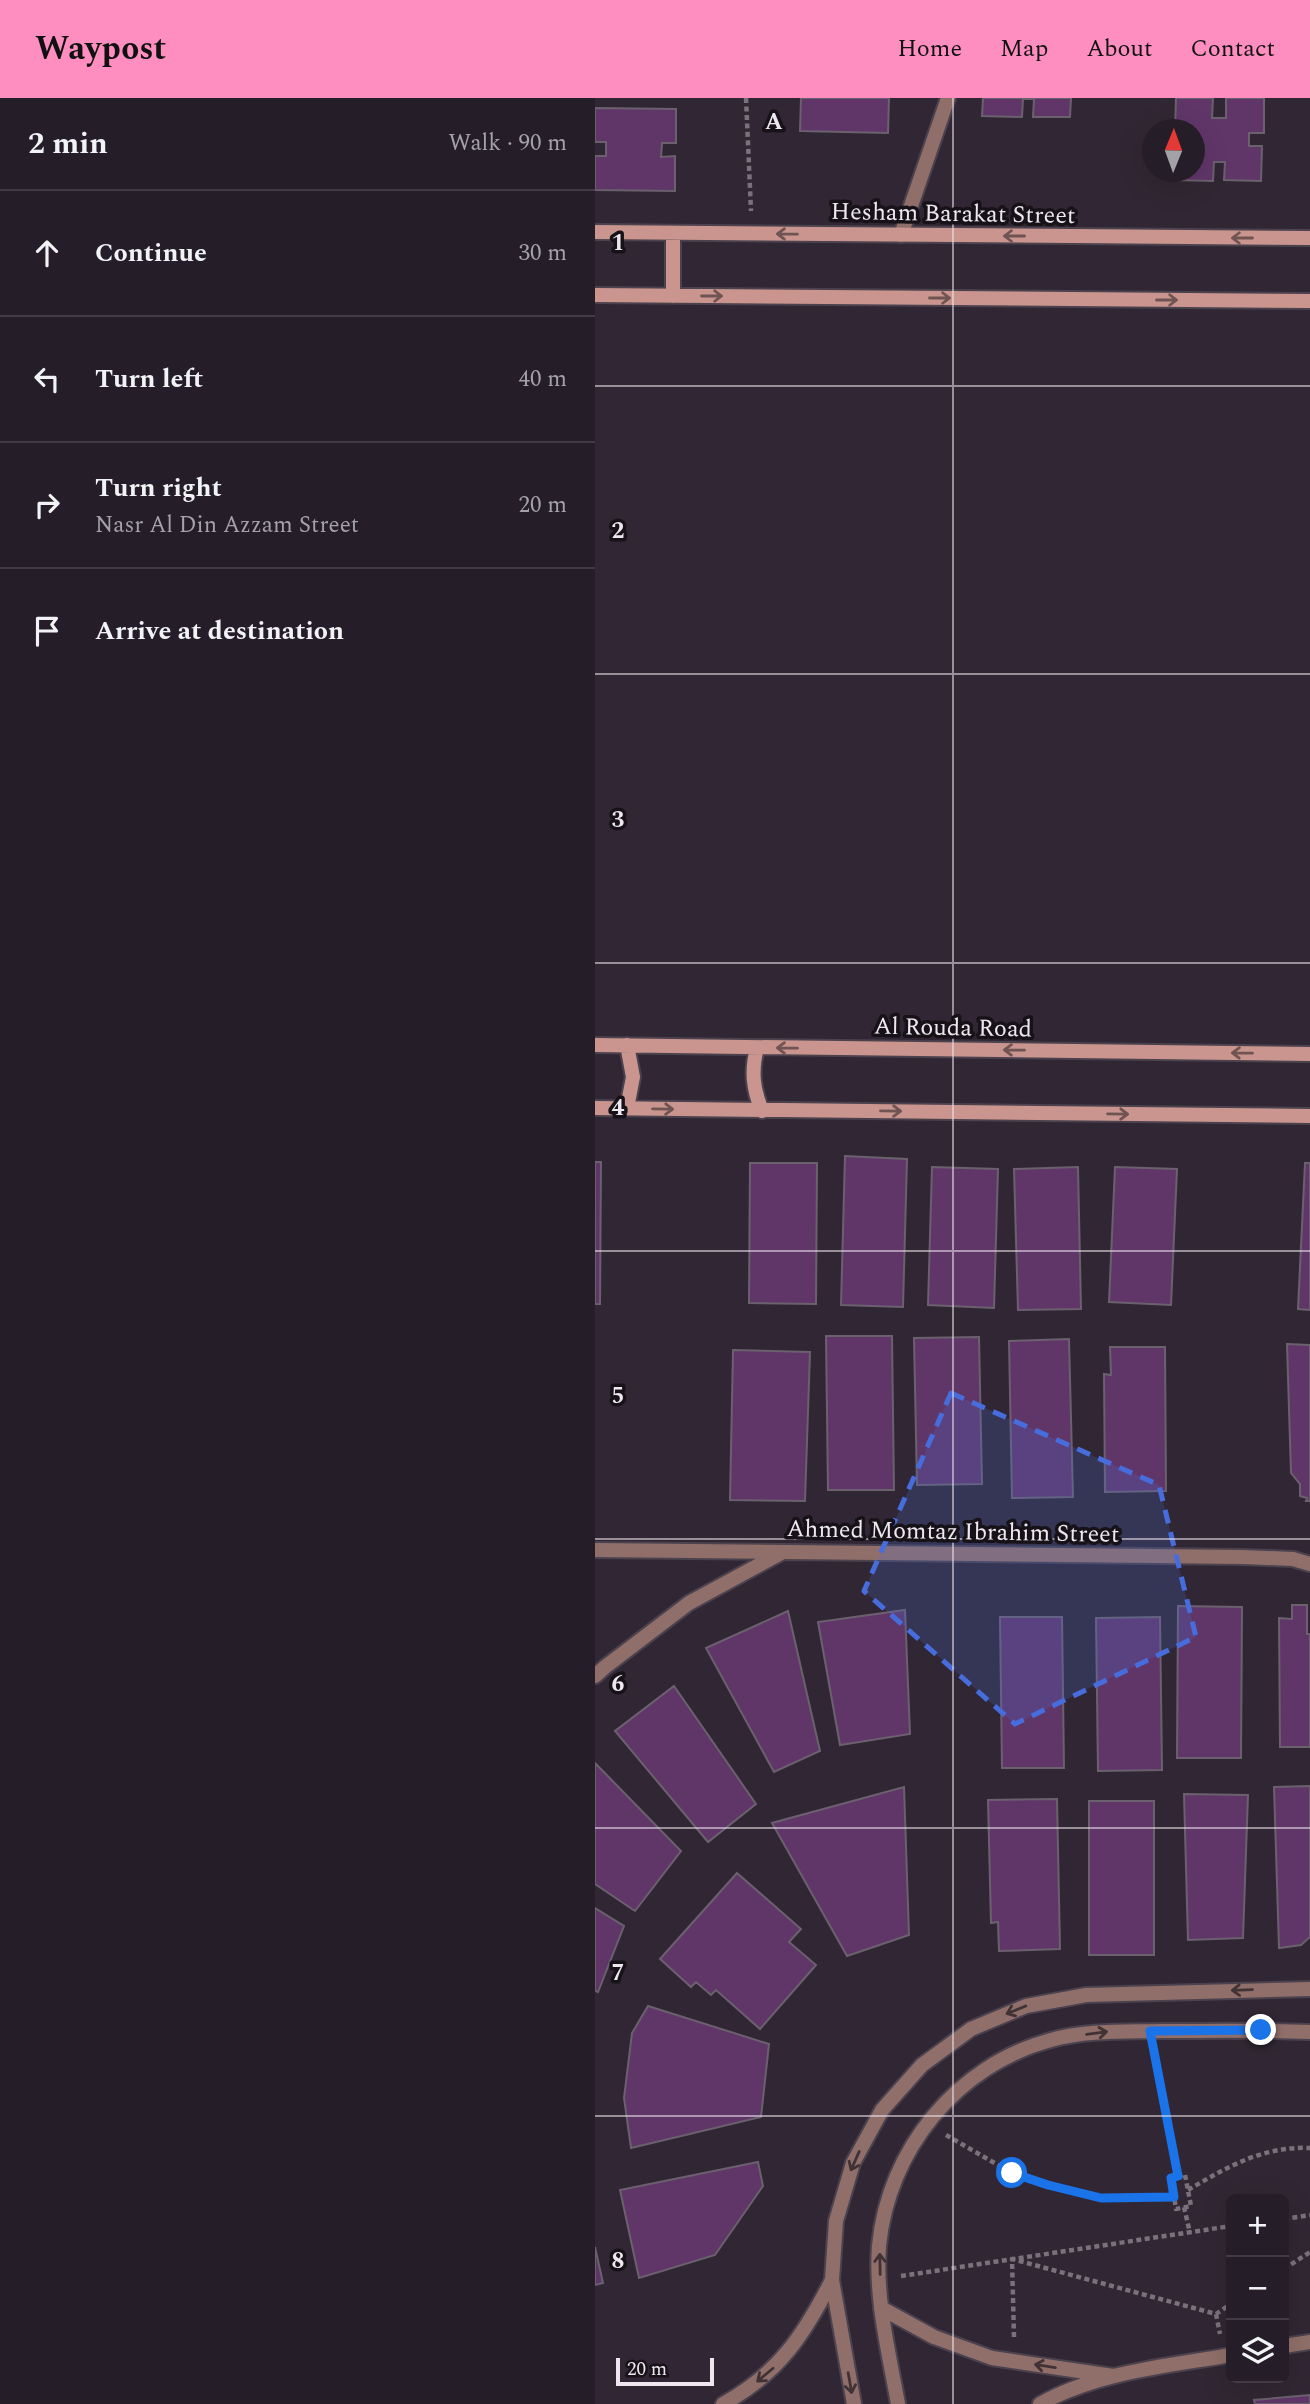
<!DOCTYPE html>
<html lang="en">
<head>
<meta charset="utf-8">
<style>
	:root { --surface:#251d27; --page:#312a33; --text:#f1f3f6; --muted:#a3a2a7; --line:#423b44; --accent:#fd8ebf }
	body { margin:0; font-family:Spectral,serif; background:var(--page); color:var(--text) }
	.controls { position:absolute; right:21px; bottom:21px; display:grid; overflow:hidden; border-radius:10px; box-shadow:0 7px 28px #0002 }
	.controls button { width:63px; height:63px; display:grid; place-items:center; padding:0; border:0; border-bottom:2px solid var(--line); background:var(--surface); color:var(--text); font:35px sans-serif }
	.compass { position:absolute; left:547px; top:21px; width:63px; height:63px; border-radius:50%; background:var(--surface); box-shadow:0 7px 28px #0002; rotate:1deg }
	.scale { position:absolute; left:21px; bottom:18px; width:98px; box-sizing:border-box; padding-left:7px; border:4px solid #eee7ef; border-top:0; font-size:19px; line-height:24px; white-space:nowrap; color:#eee7ef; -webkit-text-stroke:5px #161218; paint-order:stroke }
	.stop { position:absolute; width:21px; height:21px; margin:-16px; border:5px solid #1a73e8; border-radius:50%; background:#fff }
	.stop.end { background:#1a73e8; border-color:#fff; box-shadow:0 2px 7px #0008 }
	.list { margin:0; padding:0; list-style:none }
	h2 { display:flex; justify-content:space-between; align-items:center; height:91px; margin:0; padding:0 28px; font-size:30px }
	h2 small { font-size:23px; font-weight:400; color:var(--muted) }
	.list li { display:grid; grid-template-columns:46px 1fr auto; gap:21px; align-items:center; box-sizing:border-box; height:126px; padding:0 28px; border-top:2px solid var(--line) }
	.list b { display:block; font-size:26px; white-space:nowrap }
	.list p { margin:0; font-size:23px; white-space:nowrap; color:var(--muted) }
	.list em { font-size:23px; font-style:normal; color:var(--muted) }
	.icon { flex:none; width:38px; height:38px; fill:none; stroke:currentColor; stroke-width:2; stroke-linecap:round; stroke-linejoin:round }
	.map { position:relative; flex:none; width:715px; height:2306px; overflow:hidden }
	header { display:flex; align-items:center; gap:42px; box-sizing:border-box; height:98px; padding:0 35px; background:var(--accent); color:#111 }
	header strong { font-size:33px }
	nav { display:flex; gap:38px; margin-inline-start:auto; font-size:24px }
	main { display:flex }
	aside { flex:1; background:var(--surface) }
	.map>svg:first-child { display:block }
	.building { fill:#603669; stroke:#6b606e; stroke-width:2 }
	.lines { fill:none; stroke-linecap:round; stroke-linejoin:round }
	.lane-casing { stroke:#4b424e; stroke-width:18 }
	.street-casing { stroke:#4b424e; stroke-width:18 }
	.secondary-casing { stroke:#4b424e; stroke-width:18 }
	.path { stroke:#7a717c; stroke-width:4.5; stroke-dasharray:5 3.5; stroke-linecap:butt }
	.lane { stroke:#906f6a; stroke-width:14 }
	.street { stroke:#906f6a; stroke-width:14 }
	.secondary { stroke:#c9958e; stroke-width:14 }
	.oneway { stroke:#705453 }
	.oneway2 { stroke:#413335 }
	.route { stroke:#1a73e8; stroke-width:9 }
	.marked { fill:#476ddd; fill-opacity:0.2; stroke:#476ddd; stroke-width:5; stroke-dasharray:14 9; stroke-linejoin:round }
	.grid { fill:none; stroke:#eee7ef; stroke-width:2; stroke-opacity:0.55 }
	.labels { text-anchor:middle; stroke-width:7; stroke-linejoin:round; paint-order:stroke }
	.street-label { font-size:24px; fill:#eee7ef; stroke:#161218 }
	.grid-label { font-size:23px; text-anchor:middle; font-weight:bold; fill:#eee7ef; stroke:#161218; stroke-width:7; stroke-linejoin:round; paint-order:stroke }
</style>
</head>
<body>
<header>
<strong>Waypost</strong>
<nav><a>Home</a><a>Map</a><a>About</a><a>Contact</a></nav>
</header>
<main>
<aside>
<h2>2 min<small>Walk · 90 m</small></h2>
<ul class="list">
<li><svg class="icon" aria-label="ahead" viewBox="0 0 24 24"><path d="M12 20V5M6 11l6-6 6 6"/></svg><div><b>Continue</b></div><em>30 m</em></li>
<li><svg class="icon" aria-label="left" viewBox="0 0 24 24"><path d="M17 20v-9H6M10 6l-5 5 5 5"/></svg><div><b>Turn left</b></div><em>40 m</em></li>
<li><svg class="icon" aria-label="right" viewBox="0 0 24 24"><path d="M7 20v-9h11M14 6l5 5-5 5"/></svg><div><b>Turn right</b><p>Nasr Al Din Azzam Street</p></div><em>20 m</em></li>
<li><svg class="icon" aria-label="arrive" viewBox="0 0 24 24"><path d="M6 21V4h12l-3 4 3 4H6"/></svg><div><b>Arrive at destination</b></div></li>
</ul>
</aside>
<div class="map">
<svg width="715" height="2306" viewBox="0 0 715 2306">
	<rect width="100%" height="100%" fill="#312734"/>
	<path class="building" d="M206,0h88l-1,35 -88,-2z
		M388,0h88l-1,19h-37l1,-18h-11l-1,18 -40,-1z
		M581,0h37l-1,20h14v-20h38v35h-15v13h13l-1,35 -37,-1 1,-18h-11l-1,19 -39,-1v-8h21v-42h-20z
		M0,10l81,1v34h-14l-1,14 14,-1v35l-80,-1v-34h11v-14h-11z
		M250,1058l62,3 -4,148 -62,-2z
		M0,1064h6l-1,142h-5z
		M155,1065h67l-1,141 -67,-1z
		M710,1065h5v147l-12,-1z
		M337,1069l66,2 -4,139 -66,-3z
		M483,1069l3,142 -63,1 -4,-141z
		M520,1069l62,2 -6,136 -62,-3z
		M231,1238h66l2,154h-66z
		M384,1239l3,147 -65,1 -3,-147z
		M474,1241l4,158 -61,1 -3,-157z
		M692,1246l23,1v156h-4l1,-3 -7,-2v-12l-9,-11z
		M515,1249h55l1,144 -61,1 -1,-118 7,1z
		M138,1252l77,2 -5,149 -75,-1z
		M697,1507h15v29h3v113h-30l-1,-129 13,1z
		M583,1508l64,1 -1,151h-64z
		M310,1512l5,124 -70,11 -22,-123z
		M193,1513l32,140 -46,21 -68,-124z
		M405,1519h62l2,151h-62z
		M565,1519l2,153 -64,1 -2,-153z
		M79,1588l82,118 -48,38 -93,-111z
		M0,1665l86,88 -46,60 -40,-27z
		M715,1688v151l-9,8 -22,3 -5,-161z
		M309,1689l5,148 -62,21 -75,-133z
		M589,1696l64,1 -5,143 -55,2z
		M462,1701l3,150 -61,2 -1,-29 -7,1 -3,-123z
		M494,1703h65v154h-65z
		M142,1775l64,56 -12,13 27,23 -56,64 -44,-39 -5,5 -15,-13 -5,5 -31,-28z
		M0,1810l29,18 -26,66 -3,-1z
		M53,1908l121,38 -8,73 -130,31 -7,-50 8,-65z
		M163,2064l5,24 -48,69 -76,23 -19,-88z
		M0,2149l8,36 -8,2z
		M715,2297v9h-55l-1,-4z"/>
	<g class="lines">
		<defs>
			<path id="lane" d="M286,2210l53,29 58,21 121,18
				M689,2248l26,-4
				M445,2306c57,-32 128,-38 191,-49"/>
			<path id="street" d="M306,137l47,-137
				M0,1452l648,7 50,2 17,5
				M0,1578l10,-9 84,-64 92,-50
				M128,2306c56,-31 81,-69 109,-124
				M259,2306l-22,-124 4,-59 17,-58 29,-53 40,-45 49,-36 55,-23 60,-11 224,-6
				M303,2306c-9,-51 -23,-105 -19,-158 9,-96 78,-181 172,-206 35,-10 74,-8 111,-9 49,0 98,-1 148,1"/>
			<path id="secondary" d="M0,134l715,6
				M0,197l715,6
				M78,198v-63
				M0,947l715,9
				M162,950c-6,23 -4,41 5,63
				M0,1010l715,8
				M32,1010l6,-31 -6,-32"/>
		</defs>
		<use href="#lane" class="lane-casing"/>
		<use href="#street" class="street-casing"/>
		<use href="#secondary" class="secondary-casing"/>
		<path class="path" d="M151,0l5,113
			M559,1955l24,123
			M351,2037l66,38 36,12 53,13 73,-1
			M590,2077l6,31 -15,3 -5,-31z
			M593,2092c39,-23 75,-44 122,-42
			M589,2109l6,26
			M689,2121l26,-4
			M689,2171l26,-17
			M306,2178l330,-50
			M621,2216l4,20
			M419,2239l-2,-78 204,55 15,-10"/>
		<use href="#lane" class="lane"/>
		<use href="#street" class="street"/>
		<use href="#secondary" class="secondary"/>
	</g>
	<defs><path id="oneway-shaft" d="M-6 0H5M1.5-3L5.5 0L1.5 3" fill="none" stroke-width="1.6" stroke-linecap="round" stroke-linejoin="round" transform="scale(1.75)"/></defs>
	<g class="oneway">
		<use href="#oneway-shaft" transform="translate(192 136) rotate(-179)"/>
		<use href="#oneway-shaft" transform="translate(419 138) rotate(-180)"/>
		<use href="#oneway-shaft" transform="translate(647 140) rotate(-180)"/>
		<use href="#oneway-shaft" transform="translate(117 198)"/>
		<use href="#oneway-shaft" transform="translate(345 200)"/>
		<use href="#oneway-shaft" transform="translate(572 202)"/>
		<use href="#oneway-shaft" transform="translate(192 950) rotate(-179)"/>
		<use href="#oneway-shaft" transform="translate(419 952) rotate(-179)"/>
		<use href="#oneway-shaft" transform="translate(647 955) rotate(-179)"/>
		<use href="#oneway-shaft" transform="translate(68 1011) rotate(1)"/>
		<use href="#oneway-shaft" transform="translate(296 1013) rotate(1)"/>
		<use href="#oneway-shaft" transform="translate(523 1016) rotate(1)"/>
	</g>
	<g class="oneway2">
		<use href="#oneway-shaft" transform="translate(647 1892) rotate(178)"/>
		<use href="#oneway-shaft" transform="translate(421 1912) rotate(158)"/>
		<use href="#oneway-shaft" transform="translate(502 1935) rotate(-8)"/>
		<use href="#oneway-shaft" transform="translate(260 2063) rotate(114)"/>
		<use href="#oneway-shaft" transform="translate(285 2166) rotate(-91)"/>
		<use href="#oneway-shaft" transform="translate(450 2268) rotate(-171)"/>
		<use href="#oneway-shaft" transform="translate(170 2277) rotate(140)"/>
		<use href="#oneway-shaft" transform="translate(255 2285) rotate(80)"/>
	</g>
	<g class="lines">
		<path class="route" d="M417,2075l36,12 53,13 73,-1 -3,-19 7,-2 -28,-145 111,-1"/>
	</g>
	<path class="marked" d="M356,1295l208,92 37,152 -181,87 -151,-133z"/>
	<path class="grid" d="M358,0v2306M0,288h715M0,576h715M0,865h715M0,1153h715M0,1441h715M0,1730h715M0,2018h715"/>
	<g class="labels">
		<g class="street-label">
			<text transform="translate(358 115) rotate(1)" y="8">Hesham Barakat Street</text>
			<text transform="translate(358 929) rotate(1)" y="8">Al Rouda Road</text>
			<text transform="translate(358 1433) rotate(1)" y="8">Ahmed Momtaz Ibrahim Street</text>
		</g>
	</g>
	<g class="grid-label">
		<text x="179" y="31">A</text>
		<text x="23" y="152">1</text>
		<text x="23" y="440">2</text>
		<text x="23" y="729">3</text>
		<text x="23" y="1017">4</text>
		<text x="23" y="1305">5</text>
		<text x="23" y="1593">6</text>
		<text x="23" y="1882">7</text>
		<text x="23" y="2170">8</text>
	</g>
</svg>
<div class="controls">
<button>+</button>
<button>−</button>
<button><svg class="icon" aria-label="layers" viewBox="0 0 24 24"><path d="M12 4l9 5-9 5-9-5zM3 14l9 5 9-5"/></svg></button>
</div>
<svg class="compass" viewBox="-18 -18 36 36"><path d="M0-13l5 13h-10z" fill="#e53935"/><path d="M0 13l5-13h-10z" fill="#a3a2a7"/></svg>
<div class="scale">20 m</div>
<div class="stop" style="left:417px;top:2075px"></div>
<div class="stop end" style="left:666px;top:1932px"></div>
</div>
</main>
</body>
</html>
